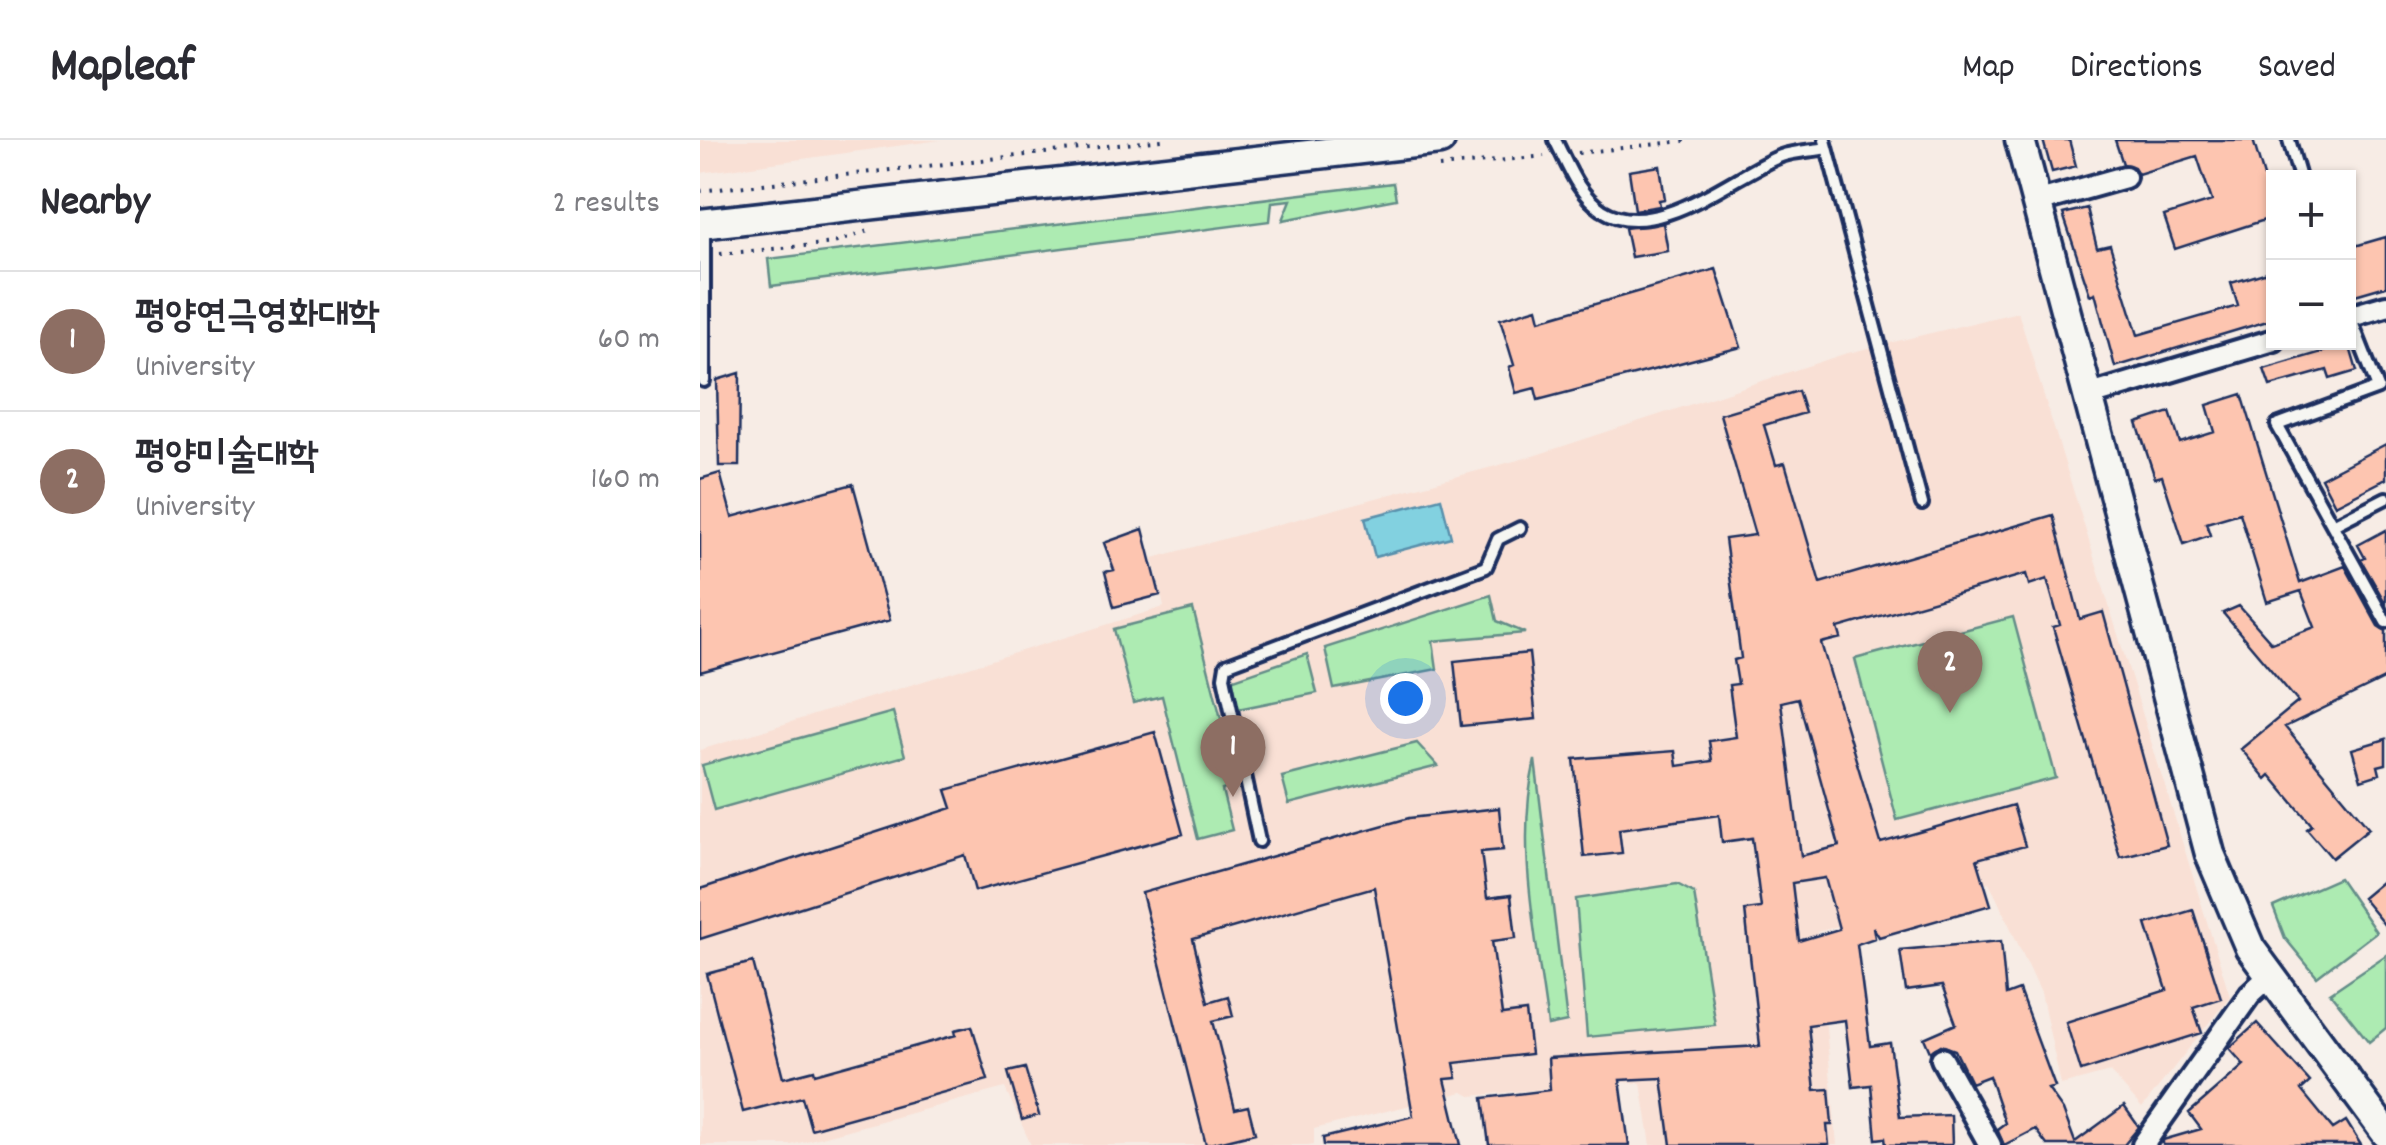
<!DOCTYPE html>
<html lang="en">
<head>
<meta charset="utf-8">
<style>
	:root { --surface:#fff; --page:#f7f7f7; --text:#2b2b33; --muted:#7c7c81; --line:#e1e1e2; --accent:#1f6fb2 }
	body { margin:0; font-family:Dekko,"Poor Story",sans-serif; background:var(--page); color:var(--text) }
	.controls { position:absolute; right:30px; top:30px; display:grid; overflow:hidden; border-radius:0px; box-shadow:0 2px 8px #0004 }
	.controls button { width:90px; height:90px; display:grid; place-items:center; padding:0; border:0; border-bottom:2px solid var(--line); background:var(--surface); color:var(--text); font:50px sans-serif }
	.you { position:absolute; left:705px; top:558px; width:35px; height:35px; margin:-25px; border:8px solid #fff; border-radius:50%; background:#1a73e8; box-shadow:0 0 0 15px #1a73e833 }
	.badge { display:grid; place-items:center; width:65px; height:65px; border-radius:50%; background:var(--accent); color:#fff; font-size:32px; font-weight:700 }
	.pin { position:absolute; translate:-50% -82px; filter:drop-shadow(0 2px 5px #0008) }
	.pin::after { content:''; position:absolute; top:52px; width:35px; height:30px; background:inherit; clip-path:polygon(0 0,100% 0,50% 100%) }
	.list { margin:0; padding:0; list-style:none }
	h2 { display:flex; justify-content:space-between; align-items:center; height:130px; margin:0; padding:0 40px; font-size:42px }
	h2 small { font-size:32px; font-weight:400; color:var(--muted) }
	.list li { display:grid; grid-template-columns:65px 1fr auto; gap:30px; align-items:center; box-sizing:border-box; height:140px; padding:0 40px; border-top:2px solid var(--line) }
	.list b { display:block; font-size:38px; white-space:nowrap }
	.list p { margin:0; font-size:32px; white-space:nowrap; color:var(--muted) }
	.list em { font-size:32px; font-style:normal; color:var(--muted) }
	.map { position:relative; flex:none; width:1686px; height:1005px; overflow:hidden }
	header { display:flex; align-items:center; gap:60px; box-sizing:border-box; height:140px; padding:0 50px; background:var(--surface); border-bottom:2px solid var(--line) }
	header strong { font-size:48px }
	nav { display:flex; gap:55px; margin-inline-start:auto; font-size:35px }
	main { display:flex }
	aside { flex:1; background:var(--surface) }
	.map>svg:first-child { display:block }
	.built { fill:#f9e0d5 }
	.green { fill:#adebb2; stroke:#648d88; stroke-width:2.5 }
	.water { fill:#82d1e0; stroke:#5990ac; stroke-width:2.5 }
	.building { fill:#fdc5b0; stroke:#1b2f5e; stroke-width:2.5; fill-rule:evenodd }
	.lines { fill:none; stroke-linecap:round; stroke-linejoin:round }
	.lane-casing { stroke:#1b2f5e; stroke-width:18 }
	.street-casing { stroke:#1b2f5e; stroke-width:28 }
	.secondary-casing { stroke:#1b2f5e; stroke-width:35 }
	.path { stroke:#1b2f5e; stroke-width:4; stroke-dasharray:2.5 8; stroke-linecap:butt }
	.lane { stroke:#f6f6f2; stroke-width:10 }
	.street { stroke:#f6f6f2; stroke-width:20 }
	.secondary { stroke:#f6f6f2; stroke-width:28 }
</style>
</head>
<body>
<header>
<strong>Mapleaf</strong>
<nav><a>Map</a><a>Directions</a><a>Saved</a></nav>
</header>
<main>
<aside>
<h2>Nearby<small>2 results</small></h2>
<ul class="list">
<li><span class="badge" style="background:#8d6e63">1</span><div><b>평양연극영화대학</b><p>University</p></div><em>60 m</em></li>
<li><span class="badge" style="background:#8d6e63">2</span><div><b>평양미술대학</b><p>University</p></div><em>160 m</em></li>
</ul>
</aside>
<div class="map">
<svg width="1686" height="1005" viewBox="0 0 1686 1005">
	<rect width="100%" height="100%" fill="#f7ece5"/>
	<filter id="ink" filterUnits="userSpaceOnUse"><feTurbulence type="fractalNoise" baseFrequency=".01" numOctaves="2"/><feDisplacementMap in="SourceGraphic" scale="20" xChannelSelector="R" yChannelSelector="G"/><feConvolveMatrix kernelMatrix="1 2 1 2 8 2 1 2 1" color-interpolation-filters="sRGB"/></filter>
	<g filter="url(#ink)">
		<path class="built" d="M0,0h240l-240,33z
			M1318,172l212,684 -88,112 -32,-36 -49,13 -20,-92 -52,-111 -172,50 20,213h-186l-10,-62 -19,-1 -152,14 -7,-4 -149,37v15l-6,1h-277l-26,-57 -214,57h-91v-395l464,-143 -11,-49 380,-102 311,-102z"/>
		<path class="green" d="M693,43l3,16 -113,21 8,-20 -19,2 -2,19 -499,65 -3,-27z
			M791,455l6,26 28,12 -92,8 4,28 -103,20 -9,-41z
			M493,469l45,176 -16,5 10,40 -34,9 -36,-143 -29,7 -19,-74z
			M1313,477l43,161 -159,42 -42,-161z
			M607,514l10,39 -79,16 -7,-29z
			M193,572l12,44 -191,54 -12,-45z
			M717,603l21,23 -149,38 -7,-27z
			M835,620l32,262 -19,4c-11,-87 -33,-179 -13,-266z
			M1639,738l37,54 -59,45 -32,-39 -12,-31z
			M977,744l17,9 21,132 -128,12 -11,-138z
			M1686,815v73l-17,14 -39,-49z"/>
		<path class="water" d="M741,358l10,39 -76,20 -10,-39z"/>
		<path class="building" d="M1343,0h26l7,26 -24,6z
			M1415,0h138l13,43 8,-3v37l-99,32 -11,-33 48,-15 -15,-45 -59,18 -4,-7 -11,-3z
			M960,26l5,33 -6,1 1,6 -25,4 -6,-39z
			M1387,68l10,40 13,-3 28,90 100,-29 -7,-23 43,-13v49l-159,48 -20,-74 -5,2 -27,-81z
			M963,83l5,28 -37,6 -6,-29z
			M1686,97v49l-38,11v-49z
			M1016,129l25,78 -203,53 -3,-12 -19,5 -7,-26 5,-2 -14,-46 37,-11 3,12z
			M1649,204l8,27 -27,8 -3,-9 -57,16 -6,-17z
			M40,233l-1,93h-20l-2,-86z
			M1098,251l7,22 -41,12 12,40 9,-2 35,120 233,-68 27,104 23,-7 64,233 -47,12 -67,-230 7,-2 -13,-46 -18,6 -3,-11 -188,54 3,10 -20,5 60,200 132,-38 12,41 -48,13 14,46 -112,32 -6,-10 2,11 -18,6 13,102 20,-3 10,74 51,-2 1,30h-66l-1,-7 -9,1 -5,-54 -18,2 -8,-67 -37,5 7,65 14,-1 3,36h-5l2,20h-158l-9,-67 -42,2 9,65h-140l-6,-47 67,-8 -2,-32 212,-12 -15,-136 16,-2 -9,-70 -30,4 -3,-27 -100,14 3,24 -38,4 -10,-98 101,-8 2,15 35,-5 -3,-20 27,-4 -7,-52 9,-1 -4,-24 7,-2 -16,-119 30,-4 -35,-121zM1098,558l41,148 -38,10 -20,-154zM1125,738l14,51 -40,12 -7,-58z
			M1542,254l58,189 45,-17 33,60 8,5v47l-101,49 84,101 -37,30 -25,-29 5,-4 -42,-50 -4,4 -25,-30 57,-47 -75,-89 16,-7 33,37 43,-16 -14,-36 -34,11 -27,-89 -34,10 4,12 -26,9 -22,-68 -7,2 -18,-55 33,-11 10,31 35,-11 -8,-27z
			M1686,304v35l-51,26 -14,-27z
			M20,333l12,44 121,-33 37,136 -190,52v-193z
			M443,389l17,66 -46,12 -9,-35 9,-2 -10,-27z
			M1686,390v74l-25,-44 4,-2 -7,-13z
			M829,513l7,66 -75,7 -7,-65z
			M455,592l28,102 -208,57 -10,-36 -265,84v-50l252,-81 -6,-18z
			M1686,599v25l-8,2 2,8 -19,6 -9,-31z
			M799,668l4,42 -22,2 6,46 24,-3 5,43 -24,3 10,74 24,-3 5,42 -77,9 3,15 -12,1 16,66h-137l-1,-7 90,-22 -39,-229 -181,52 15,63 20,-6 5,20 -20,5 22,88 13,-3 7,27 -49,12 -64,-252 267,-75z
			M1686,738v49l-24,-29z
			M1493,770l28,88 -28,9 9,26 -121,38 -15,-49 101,-32 -21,-66z
			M1301,801l5,54 13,-5 36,97 -7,2 15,21 12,32 49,-36 15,21 -15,18h-77l-12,-16 -31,16 -7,-16 8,-6 -16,-47 -18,7 -16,-33 -14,-5 -11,7 -6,-14 32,-14 -14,-38 -36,5 -6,-41z
			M53,822l30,116 31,-8 1,4 141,-39 -1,-5 17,-4 16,54 -177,49 -9,-32 -59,15 -36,-138z
			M1557,883l53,59 -9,8 32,39 13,-8 15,24h-198v-5l38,-11 -12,-16 55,-48 -15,-17z
			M325,928l14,47 -17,5 -14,-48z"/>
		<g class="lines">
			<defs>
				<path id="lane" d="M855,0c13,25 22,53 47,70 53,34 132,-36 179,-54 14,-5 31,-5 46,-8
					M1125,0l97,364
					M1589,0l11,38
					M4,85v156
					M1650,177l28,71 -101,37 109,197
					M1633,385l53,-27
					M559,701l-35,-164 2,-12 260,-98 12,-28 22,-11"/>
				<path id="street" d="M1336,62l89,-25
					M1648,177l38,-11
					M1387,256l187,-56
					M1242,919l48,86
					M1443,1005l107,-151 21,-19"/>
				<path id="secondary" d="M1320,0l190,714 40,94 136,185
					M0,84l740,-84"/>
			</defs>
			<use href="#lane" class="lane-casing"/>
			<use href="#street" class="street-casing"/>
			<use href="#secondary" class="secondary-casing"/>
			<path class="path" d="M878,13l114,-13
				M739,27l105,-11
				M0,51l462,-51
				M20,114l114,-11 34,-12"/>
			<use href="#lane" class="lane"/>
			<use href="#street" class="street"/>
			<use href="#secondary" class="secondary"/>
		</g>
	</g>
</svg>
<div class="controls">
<button>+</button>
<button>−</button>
</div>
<div class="you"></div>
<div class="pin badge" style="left:533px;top:657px;background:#8d6e63">1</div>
<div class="pin badge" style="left:1250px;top:573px;background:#8d6e63">2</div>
</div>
</main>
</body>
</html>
